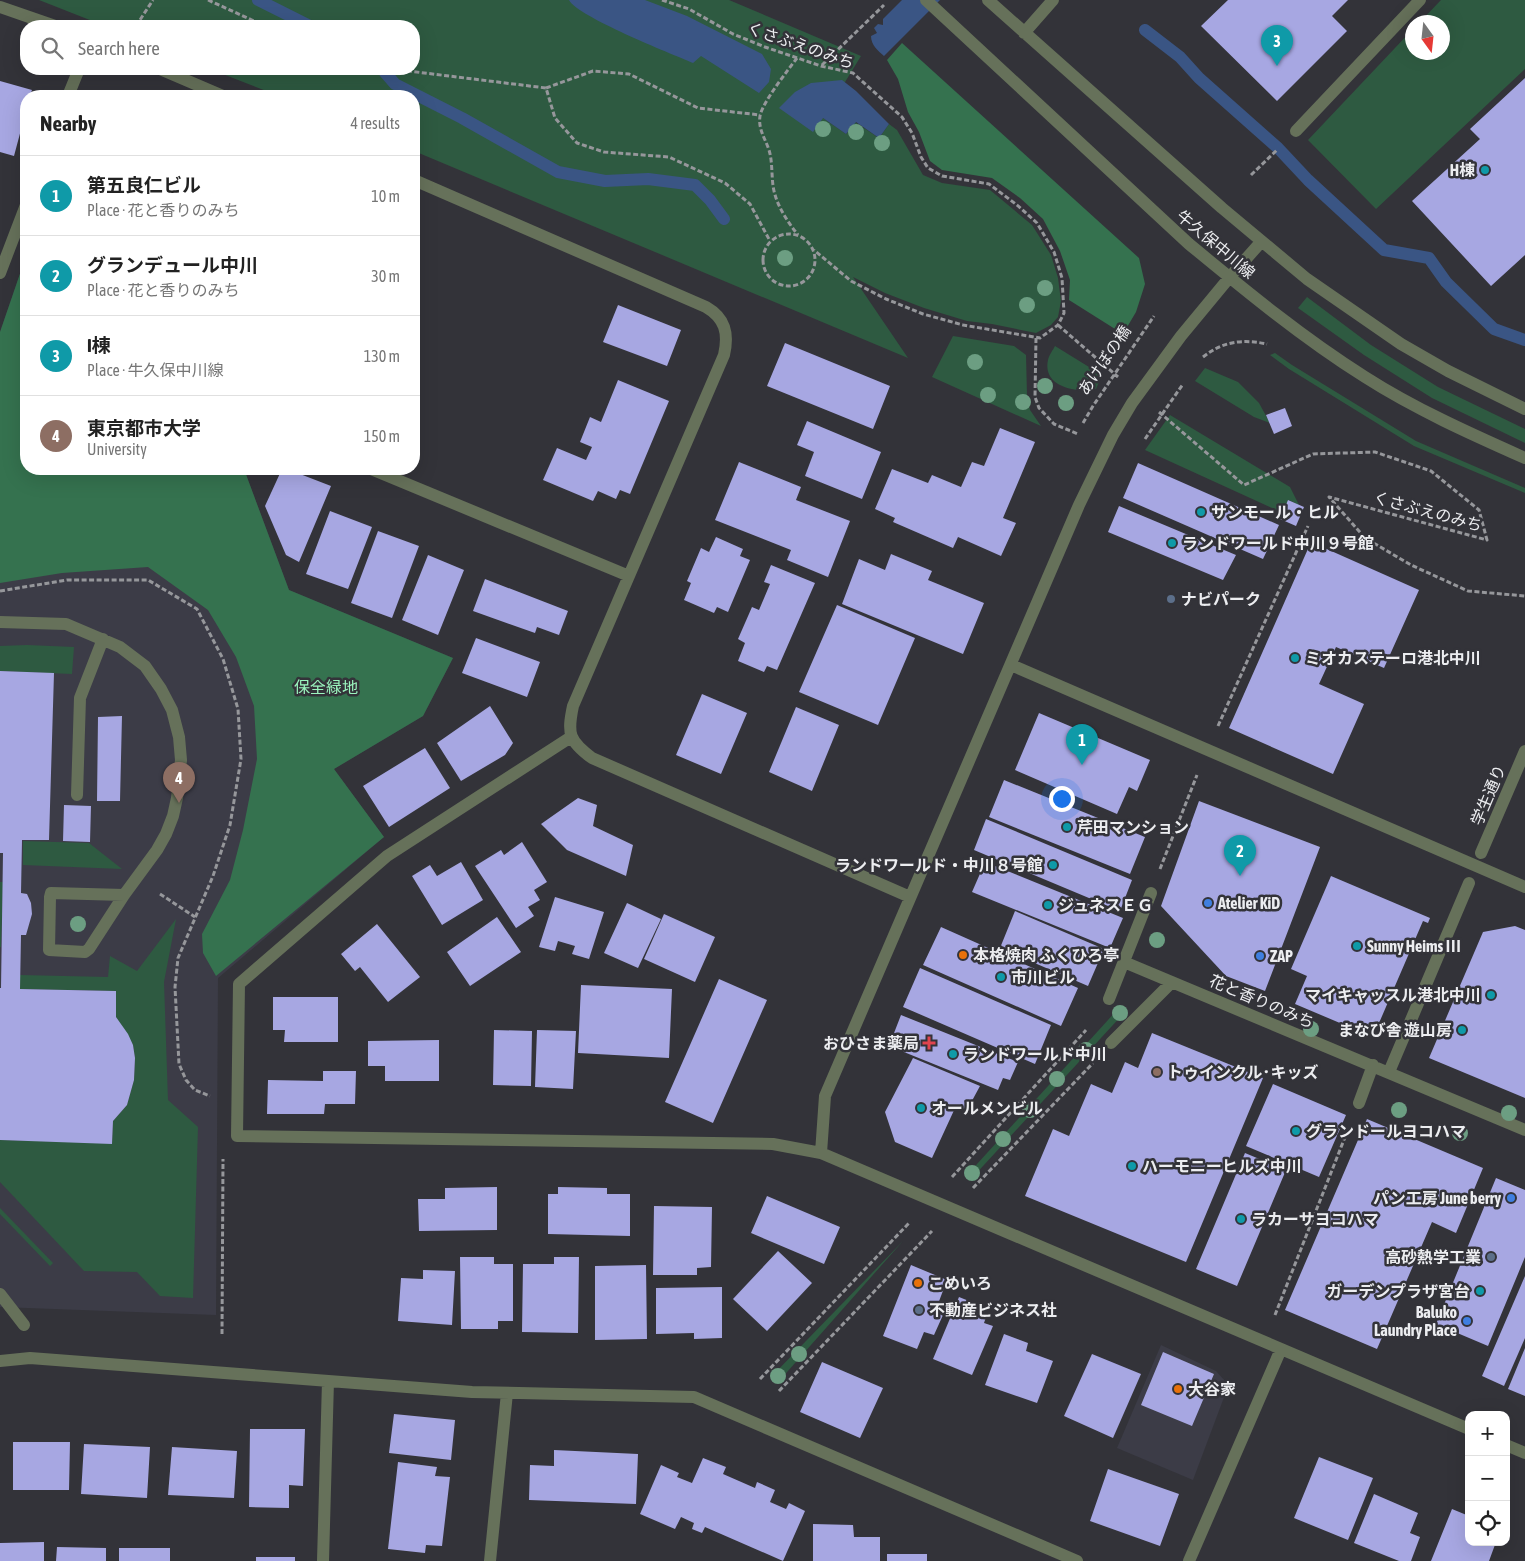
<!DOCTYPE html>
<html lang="en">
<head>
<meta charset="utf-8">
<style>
	:root { --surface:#fff; --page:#f6f6f6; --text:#222; --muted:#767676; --line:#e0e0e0; --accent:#111827 }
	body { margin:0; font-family:"Asap Condensed","Noto Sans JP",sans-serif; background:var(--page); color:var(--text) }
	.controls { position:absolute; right:15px; bottom:15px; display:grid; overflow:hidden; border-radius:10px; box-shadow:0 5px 20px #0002 }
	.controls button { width:45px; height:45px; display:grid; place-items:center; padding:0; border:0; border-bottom:1px solid var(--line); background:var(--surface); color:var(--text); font:25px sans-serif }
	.compass { position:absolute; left:1405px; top:15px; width:45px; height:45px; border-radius:50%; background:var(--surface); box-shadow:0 5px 20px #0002; rotate:165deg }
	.you { position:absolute; left:1061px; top:798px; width:18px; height:18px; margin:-12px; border:4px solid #fff; border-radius:50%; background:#1a73e8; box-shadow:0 0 0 8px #1a73e833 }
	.badge { display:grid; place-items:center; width:32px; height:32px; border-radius:50%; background:var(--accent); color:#fff; font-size:16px; font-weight:700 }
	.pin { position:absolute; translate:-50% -41px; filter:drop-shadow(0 1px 2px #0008) }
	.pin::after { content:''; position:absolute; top:26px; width:18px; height:15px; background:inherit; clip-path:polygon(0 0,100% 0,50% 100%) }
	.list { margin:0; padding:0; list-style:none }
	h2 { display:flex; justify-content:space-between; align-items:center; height:65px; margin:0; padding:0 20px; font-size:21px }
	h2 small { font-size:16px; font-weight:400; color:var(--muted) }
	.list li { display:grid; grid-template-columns:32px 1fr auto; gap:15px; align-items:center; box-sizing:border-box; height:80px; padding:0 20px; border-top:1px solid var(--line) }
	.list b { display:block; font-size:19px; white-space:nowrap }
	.list p { margin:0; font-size:16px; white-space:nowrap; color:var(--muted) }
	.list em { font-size:16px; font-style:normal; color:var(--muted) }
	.icon { flex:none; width:28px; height:28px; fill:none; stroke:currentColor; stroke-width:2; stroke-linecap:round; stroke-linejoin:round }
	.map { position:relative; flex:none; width:1525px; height:1561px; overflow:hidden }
	.search { position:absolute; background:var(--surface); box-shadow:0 5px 20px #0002; left:20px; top:20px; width:400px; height:55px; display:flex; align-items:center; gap:12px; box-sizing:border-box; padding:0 18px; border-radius:20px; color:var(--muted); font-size:19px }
	.panel { position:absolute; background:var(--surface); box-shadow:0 5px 20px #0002; left:20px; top:90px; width:400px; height:385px; border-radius:20px }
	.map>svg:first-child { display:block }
	.built { fill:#3c3c47 }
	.green { fill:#2e5a41 }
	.forest { fill:#35724f }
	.water { fill:#3a5584 }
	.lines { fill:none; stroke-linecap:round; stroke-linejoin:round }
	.stream { stroke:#3a5584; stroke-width:12 }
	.building { fill:#a7a7e2 }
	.path { stroke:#96979b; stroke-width:3; stroke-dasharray:5 2.5; stroke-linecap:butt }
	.minor { stroke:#66715a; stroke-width:12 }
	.tree { fill:#6c9e82 }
	.culture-dot { fill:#0f9aa8; stroke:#333339; stroke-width:2 }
	.service-dot { fill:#5c6f8a; stroke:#333339; stroke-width:2 }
	.shop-dot { fill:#3f7fe0; stroke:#333339; stroke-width:2 }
	.food-dot { fill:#e8710a; stroke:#333339; stroke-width:2 }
	.health-dot { fill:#e0444e; stroke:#333339; stroke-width:2 }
	.education-dot { fill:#8d6e63; stroke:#333339; stroke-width:2 }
	.labels { text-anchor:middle; stroke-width:5; stroke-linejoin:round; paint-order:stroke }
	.street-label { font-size:16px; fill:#ecedf0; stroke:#333339 }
	.poi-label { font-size:16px; font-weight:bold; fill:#ecedf0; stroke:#333339; text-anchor:start }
	.park-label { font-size:16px; fill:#9bf5be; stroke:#333339 }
</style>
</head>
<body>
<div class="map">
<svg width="1525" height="1561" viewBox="0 0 1525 1561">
	<rect width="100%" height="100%" fill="#333339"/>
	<path class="built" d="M24,262h2v207h218l45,121 164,68 -30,58 -89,53 50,68 -166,141 -2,337 -216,-8v-975z
		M1161,1345l55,26 9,10 1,11 -33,88 -76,-32z"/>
	<path class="green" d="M39,0h690l132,56 -38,62 23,16 9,-12 24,16 10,-14 8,6 26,45 19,8 48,7 42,35 19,30 7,23 3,23 -3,16 -7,8 -15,8 -44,-9 -25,-3 -43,-13 -39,-15 -32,-16 55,81 -494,-207v-55h-135l-69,-27h204v-43h-309z
		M1441,0h84v69l-149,140 -68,-69 104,-110v22h30v-30h-22z
		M1307,297l64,48 67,42 87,42v14l-93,-45 -68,-43 -66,-47z
		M953,336l61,10 12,9 1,40 3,15 11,16 -109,-49z
		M1055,346l47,29 -6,14c-19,4 -54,-2 -48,-29 1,-5 5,-10 7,-14z
		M1275,353l17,12 124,76 109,47v5l-111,-47 -125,-77 -19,-14z
		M1205,368l33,14 21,21 11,20 -16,-6 -59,-36z
		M1170,415l120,72 9,18 -10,-5 -6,13 -138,-63z
		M27,645l47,2 -2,27 -72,-3v-25z
		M23,841l66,2 33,26 -99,-4z
		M0,882h3l-2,65h-1z
		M176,919l-12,63 4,118 30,27 -5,171 -33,-2 -23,-24 -53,-1 -84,-89v-42l112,3 1,-22 14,-16 7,-25 1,-22 -2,-13 -17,-28v-26l-96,-2v-14l88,2 2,-21 27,15z
		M1118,1009h4l2,4 -152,165 -5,-3z
		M0,1208l53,55 -3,3 -50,-52z
		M903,1241l-123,139 -7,-2v-3z"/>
	<path class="forest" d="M902,43l237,215 6,26 -9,28 -13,22 -54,-34 1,-20 -10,-29 -17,-32 -23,-21 -28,-20 -50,-8 -12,-9 -11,-29 -11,-20 -10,-33 -11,-19z
		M24,262h2v207h218l45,121 164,68 -30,58 -89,53 50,68 -168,139 -13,-23 -1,-19 28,-54 13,-50 14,-71 -3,-53 -18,-49 -28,-47 -60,-43 -86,6 -62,10v-251z"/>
	<path class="water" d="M569,0h76l42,16 75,38 9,15 -2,13 -10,11 -58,-37 -8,7c-23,-10 -115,-46 -124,-63z
		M902,0h38l-56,56c-6,-5 -13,-11 -13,-20l6,-3 -3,-5 4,-4 5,1v-6z
		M842,80l14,11 33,33 -10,14 -23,-16 -10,12 -23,-16 -10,14 -34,-24 16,-16 16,-9z"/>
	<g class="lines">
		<path class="stream" d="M258,0l52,26
			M1145,30l35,27 19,21 79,70 30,32 76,70 45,8 17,24 48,47 31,11
			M382,69l13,15 67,34 96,54 47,9 43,-2 47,6 15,15 14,19"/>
	</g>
	<path class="building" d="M1228,0h120l-16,16 15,15 -70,70 -76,-75z
		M1525,78v177l-34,31 -79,-85 68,-62 -10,-10z
		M0,81l32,9 -2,6h-4v15l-12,45 -14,-4z
		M618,305l63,25 -14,36 -64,-24z
		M785,343l105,43 -17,43 -106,-43z
		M618,380l51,21 -39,93 -10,-4 -4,9 -18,-8 -5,10 -50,-21 14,-32 29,12 6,-13 -12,-5 10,-25 11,5z
		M1285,408l7,18 -18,8 -8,-19z
		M807,421l74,31 -19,47 -57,-23 9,-24 -17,-7z
		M1000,428l35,14 -32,76 13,5 -15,33 -43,-19 -5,11 -60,-26 2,-4 -20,-9 17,-40 36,14 4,-8 29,12 11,-25 12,4z
		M739,462l62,25 -5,13 54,21 -22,56 -41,-17 4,-10 -76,-30z
		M1138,463l141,62 -16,34 -140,-61z
		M282,469h5l44,17 -32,76 -13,-7 -21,-49z
		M1288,500l16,7 -8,19 -16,-7z
		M1119,506l117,49 -13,25 -115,-48z
		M330,511l42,16 -24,62 -42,-15z
		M378,531l41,15 -27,72 -41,-15z
		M716,537l27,12 -3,7 10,4 -22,52 -11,-5 -3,6 -30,-13 7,-17 -4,-2 14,-33 8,4z
		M1311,542l108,48 -35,78 -48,-21 -17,37 45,20 -31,70 -104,-46z
		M891,554l41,17 -4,9 56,23 -21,51 -121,-50 17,-45 26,11z
		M428,555l36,15 -26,65 -36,-15z
		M771,565l44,18 -38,87 -10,-4 -3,6 -26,-11 7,-18 -7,-4 14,-32 7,3 11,-26 -6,-2z
		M485,579l83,32 -9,24 -22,-8 -2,6 -62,-22z
		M837,605l78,33 -37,87 -79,-33z
		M476,638l64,24 -13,35 -65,-24z
		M0,671l54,2 -5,167h-27l-1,53 6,1 4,9 1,11 -6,21h-5l-1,54 96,2v26l12,17 5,11 2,13 -1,22 -7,25 -14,16 -1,23 -112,-4v-152h1l2,-135h-3z
		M702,694l45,19 -26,61 -45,-19z
		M490,706l23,37 -8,12 -44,26 -24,-38z
		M796,707l43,18 -27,66 -43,-19z
		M1039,713l111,47 -13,31 -8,-4 -12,27 -102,-44z
		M122,716l-2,85h-23l1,-84z
		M425,748l25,40 -61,39 -26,-41z
		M1004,780l141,57 -15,37 -141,-57z
		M578,798l19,7 -4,21 40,19 -7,31 -59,-26 -26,-26z
		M1199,801l121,46 -55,144 -39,-15 -65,-70z
		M64,805l27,1 -1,36 -27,-1z
		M986,819l146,61 -12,31 -146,-61z
		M522,842l25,40 -13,8 6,10 -12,7 6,9 -18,12 -41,-62 26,-16 3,5z
		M986,860l4,2v2l133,54 -13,30 -138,-56z
		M461,862l22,38 -41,25 -30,-49 18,-11 7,11z
		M1331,876l99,42 -2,5 -5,-2 -50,116 -78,-33 12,-28 -16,-7z
		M555,897l49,15 -15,47 -17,-5 3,-8 -17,-5 -3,10 -16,-4z
		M627,903l34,16 -23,49 -34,-15z
		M1015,911l89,38 -16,37 -88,-38z
		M664,914l51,23 -20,45 -51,-23z
		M497,917l24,35 -51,34 -23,-34z
		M377,924l43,53 -32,25 -28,-35 -5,4 -14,-17z
		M1515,926l10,4v168l-96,-40 54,-126z
		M941,927l137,61 -17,38 -138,-61z
		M920,968l131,57 -16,39 -132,-57z
		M719,979l48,21 -54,123 -48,-21z
		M581,985l91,4 -3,69 -91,-5z
		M273,997h65v45h-54l1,-12h-12z
		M901,1015l117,47 -8,18 -7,-2 -5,12 -109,-44z
		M494,1030l38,1 -1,55 -38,-1z
		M537,1030l39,1 -3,58 -38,-2z
		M1152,1033l111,45 -77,184 -161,-66 28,-67 16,7 22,-52 21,9 13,-31 13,6z
		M439,1040v41h-54v-15h-17v-25z
		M913,1058l67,28 -13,24 -11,-4 -24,52 -37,-16 -10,-30z
		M323,1071h33l-1,33h-30l-1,10h-57l1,-34 55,1z
		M1273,1084l73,31 -27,62 -73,-31z
		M1367,1119l116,49 -27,65 -24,-11 -55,127 -92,-39z
		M1245,1153l41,17 -49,116 -41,-17z
		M1496,1178l29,12v67l-37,89 -52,-22z
		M497,1187v43l-78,1 -1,-32h27v-11z
		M558,1187l49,1v6h23v42l-82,-2v-40h10z
		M767,1196l73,31 -16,37 -73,-31z
		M654,1206l58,1 -1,60 -14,1v7h-44z
		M778,1251l34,32 -45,48 -34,-32z
		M460,1257h34v7h19v57h-15v8h-37z
		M554,1257h25l-1,76 -56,-1 1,-68h31z
		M646,1265l1,74 -52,1v-74z
		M911,1265l36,15 -12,32 8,3 -9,20 -10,-3 -7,17 -34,-13z
		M423,1270l32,1 -3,54 -54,-4 3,-43 22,1z
		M1525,1276v62l-21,48 -22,-10z
		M722,1287v51l-28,1v-6l-38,1v-46z
		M959,1297l15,6 -4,8 16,6 -2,6 9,3 -21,49 -39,-16z
		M1004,1334l24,9 -2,8 27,10 -16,42 -52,-18z
		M1525,1348v48l-17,-7z
		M1163,1352l51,22 -22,52 -51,-21z
		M1092,1354l49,20 -28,64 -49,-22z
		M822,1362l61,26 -23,50 -60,-26z
		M394,1414l61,6 -4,40 -62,-7z
		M250,1429h55l-2,57 -14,-1v23l-40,-1z
		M13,1442h57l-1,48h-56z
		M84,1444l66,3 -3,51 -66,-4z
		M172,1447l65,4 -3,47 -66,-3z
		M554,1450l84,4 -2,50 -107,-4 1,-35 24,1z
		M1319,1457l54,21 -25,62 -54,-22z
		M703,1458l23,9 -3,7 32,14 2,-6 18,8 -5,12 16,7 3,-6 16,8 -22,50 -78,-34 -3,6 -10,-4 2,-6 -13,-6 -6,12 -35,-15 21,-49 18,8 -2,4 15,6z
		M398,1462l39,5 -2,9 15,1 -8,69 -16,-1 -1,8 -37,-4z
		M1108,1469l71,25 -19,52 -70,-25z
		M1374,1494l44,19 -8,20 10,4 -9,24h-12l-45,-18z
		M1452,1509l17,7v26h27l-7,19h-58z
		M813,1524l40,1 1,12h26v24h-67z
		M44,1542v19h-44v-18z
		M57,1547l49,1v13h-50z
		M119,1548h51v13h-51z
		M887,1554h40v7h-40z
		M256,1557h39v4h-39z"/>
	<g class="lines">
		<path class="path" d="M208,0l57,26
			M662,0l27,9 44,25 32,13 56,19 32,7 49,44 10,16 9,24 7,11 14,8 47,8 28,21 20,18 17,29 8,26 2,35 -6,12 -18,13 -77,-13 -40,-11 -37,-15 -35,-18 -37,-31
			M136,26l17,-26
			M797,58c-9,12 -35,45 -37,58 -2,13 5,22 9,34 4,13 2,28 5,41 4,17 14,31 24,44
			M822,65l62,-60
			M392,69l154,19 9,30 22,25 27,9 65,5 56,26 25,21 20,37
			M546,88l47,-17 36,3 69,34 62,7
			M1251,175l27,-26
			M763 260a26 26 0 1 1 52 0a26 26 0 1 1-52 0Z
			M1058,325l60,52
			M1036,338l-1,59 4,11 15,16 24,10
			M1203,357c20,-16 40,-18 64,-13
			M1159,412l85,73 69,-31 62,-2 56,19 48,39 8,30 -158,-43 36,41 46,27 57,26 57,5
			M1083,423l10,-17 61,-90
			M1145,439l38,-55
			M0,591l67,-11h81l49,29 26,50 15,50 3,50 -11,66 -17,51 -35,82 -3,29 4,77 7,16 9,10 15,6
			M1218,726l90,-200
			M1160,869l37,-94
			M160,894l35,23
			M952,1177l134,-147
			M973,1188l120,-125
			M1275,1315l74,-188
			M222,1334l1,-175
			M760,1379l150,-157
			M779,1391l153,-160"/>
		<path class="minor" d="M926,0l263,244c57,47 114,94 176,133 50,32 106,57 160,81
			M988,0l234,208 85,71 94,65 47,27 77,38
			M0,7l55,19
			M1024,33l29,-33
			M160,69l63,27
			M68,96l11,-27
			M1296,131l124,-131
			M414,180l292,127c19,11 23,26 18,48l-151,351c-6,28 -4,35 19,52l318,139
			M1261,242l-32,36 -48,58 -49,67 -19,32 -34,70 -254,591 -4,57 648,276
			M0,273l26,-68
			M371,469l258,107
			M0,622l66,2 54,23 25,19 16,23 11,21 7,27 2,23 -4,38 -4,18 -7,18 -9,16 -33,45 -35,54 -4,3 -36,-2 1,-53 1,-4 73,2
			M1011,665l514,222
			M571,737l-184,119 -148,128 -2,152 536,8 48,9
			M77,795l3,-97 23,-59
			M1481,853l44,-102
			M1124,962l401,168
			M1109,999l42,-106
			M1111,1043l61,-61
			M1389,1072l80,-189
			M1359,1103l14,-38
			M0,1294l24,31
			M0,1361l30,-3 442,34 222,5 383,164
			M1506,1445l19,8
			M323,1561l5,-180
			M490,1561l17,-168
			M1189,1561l92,-212"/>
	</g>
	<g class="tree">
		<circle cx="823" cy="129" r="8"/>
		<circle cx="856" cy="132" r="8"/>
		<circle cx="882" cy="143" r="8"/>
		<circle cx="785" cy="258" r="8"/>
		<circle cx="1045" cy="288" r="8"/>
		<circle cx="1027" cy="305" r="8"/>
		<circle cx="975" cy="362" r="8"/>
		<circle cx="1045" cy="386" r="8"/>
		<circle cx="988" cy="395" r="8"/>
		<circle cx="1023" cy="402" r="8"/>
		<circle cx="1066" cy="403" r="8"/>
		<circle cx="78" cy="924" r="8"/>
		<circle cx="1157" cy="940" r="8"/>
		<circle cx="1120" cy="1013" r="8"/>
		<circle cx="1311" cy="1029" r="8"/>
		<circle cx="1086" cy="1050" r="8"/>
		<circle cx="1057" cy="1079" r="8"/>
		<circle cx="1030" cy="1110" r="8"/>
		<circle cx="1399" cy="1110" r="8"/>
		<circle cx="1509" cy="1113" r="8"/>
		<circle cx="1460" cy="1133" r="8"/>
		<circle cx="1003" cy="1139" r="8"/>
		<circle cx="972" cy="1173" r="8"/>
		<circle cx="799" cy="1354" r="8"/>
		<circle cx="778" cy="1376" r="8"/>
	</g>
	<g class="culture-dot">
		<circle cx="1485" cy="170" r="5"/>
		<circle cx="1201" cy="512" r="5"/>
		<circle cx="1172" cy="543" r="5"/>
		<circle cx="1295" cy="658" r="5"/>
		<circle cx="1067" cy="827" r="5"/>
		<circle cx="1053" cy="865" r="5"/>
		<circle cx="1048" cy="905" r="5"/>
		<circle cx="1357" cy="946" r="5"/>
		<circle cx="1001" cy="977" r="5"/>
		<circle cx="1491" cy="995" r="5"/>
		<circle cx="1462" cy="1030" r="5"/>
		<circle cx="953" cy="1054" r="5"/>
		<circle cx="921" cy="1108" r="5"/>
		<circle cx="1296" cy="1131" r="5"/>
		<circle cx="1132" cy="1166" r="5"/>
		<circle cx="1241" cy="1219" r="5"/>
		<circle cx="1480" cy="1291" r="5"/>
	</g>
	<g class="service-dot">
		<circle cx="1171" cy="599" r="5"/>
		<circle cx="1491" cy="1257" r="5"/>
		<circle cx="919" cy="1310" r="5"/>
	</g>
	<g class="shop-dot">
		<circle cx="1208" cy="903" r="5"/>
		<circle cx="1260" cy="956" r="5"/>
		<circle cx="1511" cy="1198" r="5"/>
		<circle cx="1467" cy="1321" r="5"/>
	</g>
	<g class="food-dot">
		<circle cx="963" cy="955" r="5"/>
		<circle cx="918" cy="1283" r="5"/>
		<circle cx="1178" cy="1389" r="5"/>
	</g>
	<path class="health-dot" d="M926.5 1035.5h5v5h5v5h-5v5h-5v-5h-5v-5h5z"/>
	<circle class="education-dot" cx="1157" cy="1072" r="5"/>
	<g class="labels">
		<g class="street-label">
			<text transform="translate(801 45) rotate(19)" y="6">くさぶえのみち</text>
			<text transform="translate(1216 244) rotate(40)" y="6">牛久保中川線</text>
			<text transform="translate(1104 360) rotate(-56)" y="6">あけぼの橋</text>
			<text transform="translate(1428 511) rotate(15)" y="6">くさぶえのみち</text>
			<text transform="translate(1488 795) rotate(-67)" y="6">学生通り</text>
			<text transform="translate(1262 1001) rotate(23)" y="6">花と香りのみち</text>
		</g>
		<g class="poi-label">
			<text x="1475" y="176" text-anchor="end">H棟</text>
			<text x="1211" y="518">サンモール・ヒル</text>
			<text x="1182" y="549">ランドワールド中川９号館</text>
			<text x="1181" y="605">ナビパーク</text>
			<text x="1305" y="664">ミオカステーロ港北中川</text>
			<text x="1077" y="833">芹田マンション</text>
			<text x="1043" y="871" text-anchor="end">ランドワールド・中川８号館</text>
			<text x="1218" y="909">Atelier KiD</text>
			<text x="1058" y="911">ジュネスＥＧ</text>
			<text x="1367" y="952">Sunny Heims Ⅲ</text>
			<text x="973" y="961">本格焼肉 ふくひろ亭</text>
			<text x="1270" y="962">ZAP</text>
			<text x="1011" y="983">市川ビル</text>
			<text x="1481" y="1001" text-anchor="end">マイキャッスル港北中川</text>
			<text x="1452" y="1036" text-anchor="end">まなび舎 遊山房</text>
			<text x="919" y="1049" text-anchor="end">おひさま薬局</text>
			<text x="963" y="1060">ランドワールド中川</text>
			<text x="1167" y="1078">トゥインクル･キッズ</text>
			<text x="931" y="1114">オールメンビル</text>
			<text x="1306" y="1137">グランドールヨコハマ</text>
			<text x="1142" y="1172">ハーモニーヒルズ中川</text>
			<text x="1501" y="1204" text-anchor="end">パン工房 June berry</text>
			<text x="1251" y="1225">ラカーサヨコハマ</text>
			<text x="1481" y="1263" text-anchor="end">高砂熱学工業</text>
			<text x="928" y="1289">こめいろ</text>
			<text x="1470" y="1297" text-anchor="end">ガーデンプラザ宮台</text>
			<text x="929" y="1316">不動産ビジネス社</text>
			<text x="1457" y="1318" text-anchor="end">Baluko<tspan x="1457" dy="18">Laundry Place</tspan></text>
			<text x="1188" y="1395">大谷家</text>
		</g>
		<g class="park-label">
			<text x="326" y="693">保全緑地</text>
		</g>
	</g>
</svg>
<div class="controls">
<button>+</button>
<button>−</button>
<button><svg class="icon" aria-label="locate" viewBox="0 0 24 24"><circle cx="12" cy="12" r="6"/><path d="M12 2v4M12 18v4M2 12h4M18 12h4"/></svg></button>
</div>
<svg class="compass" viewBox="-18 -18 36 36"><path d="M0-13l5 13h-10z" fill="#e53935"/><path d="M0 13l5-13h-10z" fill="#767676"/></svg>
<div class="you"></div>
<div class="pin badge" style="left:1082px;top:765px;background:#0f9aa8">1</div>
<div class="pin badge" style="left:1240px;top:876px;background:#0f9aa8">2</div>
<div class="pin badge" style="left:1277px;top:66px;background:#0f9aa8">3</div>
<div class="pin badge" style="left:179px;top:803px;background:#8d6e63">4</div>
<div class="search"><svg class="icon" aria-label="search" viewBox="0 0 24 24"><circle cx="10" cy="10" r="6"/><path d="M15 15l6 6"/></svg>Search here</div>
<section class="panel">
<h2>Nearby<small>4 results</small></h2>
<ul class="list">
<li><span class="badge" style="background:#0f9aa8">1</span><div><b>第五良仁ビル</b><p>Place · 花と香りのみち</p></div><em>10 m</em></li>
<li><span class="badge" style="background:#0f9aa8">2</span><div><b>グランデュール中川</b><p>Place · 花と香りのみち</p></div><em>30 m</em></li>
<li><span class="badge" style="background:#0f9aa8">3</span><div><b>I棟</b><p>Place · 牛久保中川線</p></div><em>130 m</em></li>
<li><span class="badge" style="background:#8d6e63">4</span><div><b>東京都市大学</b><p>University</p></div><em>150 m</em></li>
</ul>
</section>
</div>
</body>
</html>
